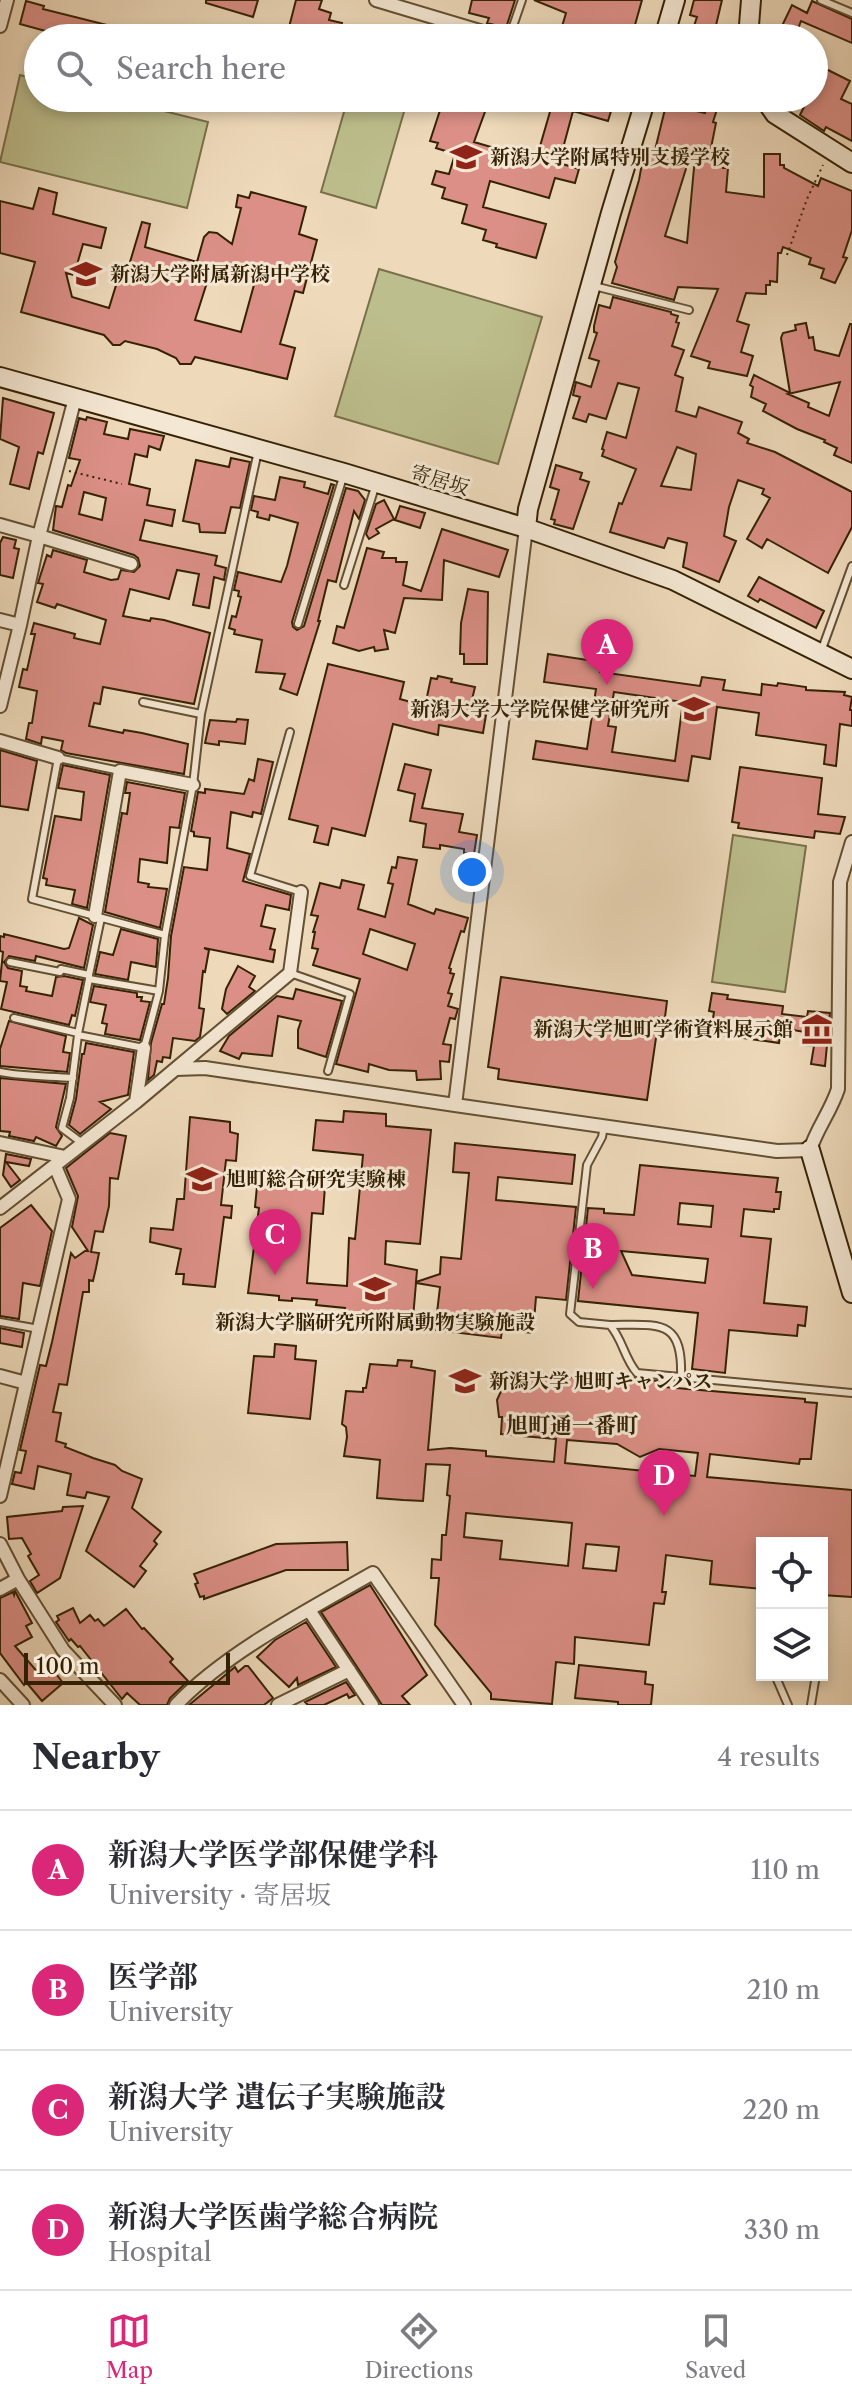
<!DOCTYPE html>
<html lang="en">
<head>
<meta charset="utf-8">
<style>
	:root { --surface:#fff; --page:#f2f2f3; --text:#2b2b33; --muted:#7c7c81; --line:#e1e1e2; --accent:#db2777 }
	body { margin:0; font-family:"Libre Caslon Text","Noto Serif JP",serif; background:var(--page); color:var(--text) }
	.controls { position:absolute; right:24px; bottom:24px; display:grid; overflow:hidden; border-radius:0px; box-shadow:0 4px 12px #0003 }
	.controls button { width:72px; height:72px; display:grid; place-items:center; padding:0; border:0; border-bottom:2px solid var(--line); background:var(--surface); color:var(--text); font:40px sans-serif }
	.scale { position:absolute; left:24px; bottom:20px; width:206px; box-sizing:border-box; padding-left:8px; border:4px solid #352205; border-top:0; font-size:22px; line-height:28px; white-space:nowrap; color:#352205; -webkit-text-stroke:6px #f4e7d3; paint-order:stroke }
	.you { position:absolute; left:472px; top:872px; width:28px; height:28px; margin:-20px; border:6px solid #fff; border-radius:50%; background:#1a73e8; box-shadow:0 0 0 12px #1a73e833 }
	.badge { display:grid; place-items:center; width:52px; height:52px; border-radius:50%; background:var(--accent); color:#fff; font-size:26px; font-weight:700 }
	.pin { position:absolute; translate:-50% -66px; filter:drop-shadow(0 2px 4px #0008) }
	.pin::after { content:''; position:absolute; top:42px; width:28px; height:24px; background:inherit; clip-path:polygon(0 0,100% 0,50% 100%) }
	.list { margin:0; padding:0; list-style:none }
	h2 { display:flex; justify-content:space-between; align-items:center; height:104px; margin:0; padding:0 32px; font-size:34px }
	h2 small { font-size:26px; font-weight:400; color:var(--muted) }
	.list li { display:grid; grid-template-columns:52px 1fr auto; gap:24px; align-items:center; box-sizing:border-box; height:120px; padding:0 32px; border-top:2px solid var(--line) }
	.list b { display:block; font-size:30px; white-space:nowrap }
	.list p { margin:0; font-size:26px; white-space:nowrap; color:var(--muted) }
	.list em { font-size:26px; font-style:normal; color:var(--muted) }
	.icon { flex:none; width:44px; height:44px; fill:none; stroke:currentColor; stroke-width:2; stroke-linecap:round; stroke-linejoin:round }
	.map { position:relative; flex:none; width:852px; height:1705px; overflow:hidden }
	.search { position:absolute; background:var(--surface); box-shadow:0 4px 12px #0003; left:24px; right:24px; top:24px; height:88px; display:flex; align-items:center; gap:20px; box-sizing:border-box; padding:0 28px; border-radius:44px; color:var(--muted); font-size:30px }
	.sheet { height:584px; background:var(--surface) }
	nav { display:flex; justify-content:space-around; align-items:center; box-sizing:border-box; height:112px; border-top:2px solid var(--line); background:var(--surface); font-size:22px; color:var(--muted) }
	nav a { display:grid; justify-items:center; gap:4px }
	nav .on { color:var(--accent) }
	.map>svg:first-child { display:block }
	.green { fill:#bdbe8d; stroke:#797049; stroke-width:2 }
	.building { fill:#db8f86; stroke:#352205; stroke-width:2; fill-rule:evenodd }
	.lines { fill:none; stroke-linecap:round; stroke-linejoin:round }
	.lane-casing { stroke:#635032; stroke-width:10 }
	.street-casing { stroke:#635032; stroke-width:16 }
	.secondary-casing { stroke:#352205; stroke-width:22 }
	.path { stroke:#352205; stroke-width:2; stroke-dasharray:2 4; stroke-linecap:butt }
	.lane { stroke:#f4e7d3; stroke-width:6 }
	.street { stroke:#f4e7d3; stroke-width:12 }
	.secondary { stroke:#f4e7d3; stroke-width:18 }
	.labels { text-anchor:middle; stroke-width:6; stroke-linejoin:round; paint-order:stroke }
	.poi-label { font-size:20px; font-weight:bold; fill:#352205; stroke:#f4e7d3; text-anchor:start }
	.street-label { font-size:20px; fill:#352205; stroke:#f4e7d3 }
	.neighbourhood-label { font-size:22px; font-weight:bold; fill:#352205; stroke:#f4e7d3 }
</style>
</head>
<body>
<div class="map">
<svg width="852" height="1705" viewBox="0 0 852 1705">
	<rect width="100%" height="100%" fill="#eedabb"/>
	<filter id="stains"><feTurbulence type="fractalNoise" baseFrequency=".0025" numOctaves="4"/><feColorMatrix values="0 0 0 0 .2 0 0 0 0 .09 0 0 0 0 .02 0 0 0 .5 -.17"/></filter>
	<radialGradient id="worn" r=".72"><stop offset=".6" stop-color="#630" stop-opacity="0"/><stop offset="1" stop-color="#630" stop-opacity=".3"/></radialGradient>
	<path class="green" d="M20,75l18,5v18h74l96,24 -21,86 -187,-46z
		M348,98h60l-32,110 -55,-16z
		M379,269l163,48 -44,147 -163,-48z
		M733,835l73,11 -21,146 -73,-10z"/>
	<path class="building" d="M206,0h52l-5,17 -47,-14z
		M296,0h26l-3,9 12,4 -2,7 13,3 -4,15h-37l-14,-3z
		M472,0h43l-9,28 -19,-5 2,-5 -20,-5z
		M534,0h108l-9,32 -4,-1 -2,7 -28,-6 -2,6 -21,-6 -1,5 -15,-4 6,-20z
		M694,0h28l-9,38h-23l7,-21 -7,-2z
		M26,1l18,5 -1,3 100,25v4h-72l-51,-14z
		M812,1l40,18v24l-51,-22 -6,16 -15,-7 12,-25 15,8z
		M814,63l36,18 -9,18 11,5v37l-26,-14 -2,4 -24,-16 4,-8 -20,-9h30z
		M444,98h46l-16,44 62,18 18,-62h61l-7,23 -35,-10 -14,52 20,6 -4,14 -20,-5 -6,20 -59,-17 -7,26 63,17 -10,34 -40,-11 1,-3 -14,-4 3,-10 -24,-7 5,-18 -25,-7 3,-10 -13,-4 4,-13 13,3 6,-20 -19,-6 2,-5 -8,-2z
		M675,100l9,3 3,6 18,4 3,-10 10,3 -5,16 3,1 -7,35 15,1 -1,9h5l-2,24 38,5v-43h16v11h4v3l34,18 3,-8 31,13v39l-9,27 4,1 -12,25 -14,-5 3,-9 -15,-5 2,-6 -28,-11 -2,6h-3l-1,29 -7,-1v4h-4v9l-20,-1 -9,28 12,4 -8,27 12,4 -6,20 -39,-8 2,-6 -19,-6 27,-67 -40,-2 -4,13 -62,-17 5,-16 -2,-5 24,-82 6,-33 10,3 11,-45zM690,156l5,1 -8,86 -22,-7z
		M39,188l18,5 -4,21 53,14 -5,20 -18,-4 -9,31 -8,-2 6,24 37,11 12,-39 6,3 15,-50 8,2 -5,23 52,15 7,-25 5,-5 8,1 15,11 9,-36 -5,-1 2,-12 11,3 2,-6 55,15 -7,27 18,6 -14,53 -8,-2 -15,53 15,4 -8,31 -92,-22 -4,7h-11l-4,-6 -19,-9 -32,-8 -5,4h-7l-9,-10 -83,-23 14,-50 -35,-9v-52l33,8zM211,270l44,11 -14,51 -46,-12z
		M613,297l58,15v2l7,2 -2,6 3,1 -7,23 12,4 -9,25 8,3 -7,33 20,6 3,-10 43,15 -4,11 11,6 -2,4 28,9 77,40v35l-24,46 -61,-34 -5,9 -15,-9 23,-41 -8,-4 2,-5 -26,-9 -9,27 -5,29 12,5 -17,41 -36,-15 4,-24 -19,-5 -4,10 -54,-16 9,-29 3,1 14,-35 -34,-13 2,-6 -2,-1 5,-17 19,6 13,-50 -21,-5 -12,36 -17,-5 -3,8 -13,-4 7,-21 -7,-2 3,-13 15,5 8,-26 -10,-3 8,-25 -3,-1v-6l5,-21 11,3zM677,447l19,7 -5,36 -30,-4z
		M806,323l3,15 4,-1 2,13 24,6 11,-32h2v139l-18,-8 3,-7 -13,-6 1,-2 -28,-11 -34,-18 3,-7 -15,-7 2,-10 -3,-2 4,-10 36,18 -9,-55 2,-5 13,-3 -1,-5zM840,382l-11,34 -21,-9 1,-4 -21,-9z
		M3,398l51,15 -11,41 -5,-2 -9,37 -19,-5 9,-37 -19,-8z
		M87,417l20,5 -3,12 24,5 2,-10 34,7 -4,14 -11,-4 -2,11 -12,-3 -6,30 21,5 -3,16 28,5 -3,16 -27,-6 -5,20 77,16 -2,9 11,3 -2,12 -10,-3 -5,31 -16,-3 6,-31 -22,-4 -8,29 -39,-10 -7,27 27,5 1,-3 13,2 46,13 -16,71 -91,-17 -3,17 -6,-1 -5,23 34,7 1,-3 18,3 46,11 -4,30 -118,-21 -5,-3 2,-9 -21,-4 -1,7 -15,-5 3,-16h3l5,-32 -18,-4 4,-18 4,1 8,-36h-4l3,-11 41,11 -1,4 26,6 6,-24 -49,-16 -2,4 -18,-6 6,-18 -5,-1 9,-28 4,2 2,-7 34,10 -3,12 27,8 7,-1 3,-9 13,2 6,-6 -2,-8 -4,-3 -81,-25 3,-24 6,1 6,-22 3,1 9,-26 -11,-2 10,-40 7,2zM84,492l22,6 -4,22 -23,-6z
		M231,458l19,4 -10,46 -9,-1 -6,26 -25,-1 -1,-8 -16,-3 13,-61 33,7z
		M556,465l26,8 -2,6 9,3 -16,47 -19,-5 1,-4 -4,-1 8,-29 -9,-3z
		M280,477l25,5 -1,5 24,7 3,-10 3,1 -42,137 1,5 4,3 7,-4 42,-138 12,3 7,9 -6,19 -5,-8 -18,71 -8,-2 -10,41h2l-23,74 -17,-6 5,-15 -29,-2 6,-32 -28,-6 1,-4 -6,-2 3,-12 4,1 5,-20 -3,-1 1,-5 -5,-1 4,-18 43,10 6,-16 11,-43 -28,-8 -1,5 -12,-3 1,-5 -7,-2 3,-14 21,4z
		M384,500l10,19 -18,10 3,4 -10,6 -3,-5 10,-30z
		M400,506l25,7 -5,15 -25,-8z
		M442,529l66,21 -9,27 -55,-17 -2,40 -38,-2 -9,35 -11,-3 4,19 -13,2 -1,-4 -15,4 -26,-8 4,-17 7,2 23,-80 17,4 -2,6h14v4h11l-4,23 18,6z
		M3,537l13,3 -2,8 5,1 -6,29 -13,-3v-32z
		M759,577l65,34 -8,17 -56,-29 -2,3 -10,-6z
		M468,589l20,3 -1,72h-23v-10h-4l1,-31z
		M548,654l53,8 -1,10 100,14 2,-9 23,3 -2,10 38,5 1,-11 15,2 1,-3 28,4v3l39,2 -1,3 8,2 -2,13h2v16l-12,-2 -4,42 -12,-2 2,-19 -70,-10 3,-22 -42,-6 -7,52 -18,-3 -4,25 -155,-22 3,-18 51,8 9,-60 -52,-7zM614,692l69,10 -8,59 -63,-9 4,-25 -8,-1z
		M328,664l76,18 -4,17 25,7 6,-28 6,1 1,-3 14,3 -1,3 24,5 -6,25 17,3 -3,18 -44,-8 -1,10 -45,-11 -28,112 -33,-8 -4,17 -14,-3 4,-16 -29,-7z
		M237,719l11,1 -3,24 -26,-3v4l-14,-2 5,-23 26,2z
		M0,750l37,11 -9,49 -28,-4z
		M258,759l15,3 -12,52 -8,-2 -1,5 -21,-5 -4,36 23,6 -7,27 48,14 -2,15 -23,-5 -5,21 14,3 -5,20 5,1 -2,12 -69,-14 5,2 -4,22 -2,-1 -4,37 5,1 -4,28 -5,4 -22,-3 -3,20 -7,-1 -1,5 -5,-1 -3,14 -6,5 3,-37 11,-39h2l4,-26 3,-42 13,-69 23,3 3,-32 -16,-2v-4l-3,-1 7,-39 7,1v-4l39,5 5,-15 5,2z
		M405,764l26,6 -9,38 41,6 -4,18 18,3 -3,19 -10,-1v-4l-24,-4v4l-17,-2 3,-23 -16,-3 5,-27 -17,-4z
		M63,765l47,10 -23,133 -15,-4 3,-14 -29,-5 1,-6 -4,-1 12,-62 26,4 3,-28 -26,-4z
		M740,767l82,11 -4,36 27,3 -5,17 -25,-3 -1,7 -76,-10 1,-5 -7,-1z
		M127,782l58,11 -6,35 -9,-1 -3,36 -27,-4 -2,23 11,2 -1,3 19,2 -7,39 -55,-16 17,-99 5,1 3,-21h-5z
		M398,857l19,3 -9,44 26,10 2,-5 32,9 -4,14 -3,-1 -12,37 2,1 -1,4 4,1 -6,19 4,1 -4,12 10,3 -3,10 -5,-1 -7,26 8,1 -2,17 -9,-1 1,18 -24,1 -1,-9 -27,-1 -20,-6 -1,8 -32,-8 24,-85 -47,-14 5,-16 -6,-1 3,-16h-2l5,-16 -7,-1 9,-32 20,5 2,-8 22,5 -6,24 27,8 8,-33 -5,-1 4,-16 4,1zM370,929l45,15 -8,26 -44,-16z
		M79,918l14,7 -9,43 -48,-12 -1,5 -26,-5 -5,6 4,6 14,3 -2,15 7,1 -1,4 26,5 4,-19 8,-1 19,4 -8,36 -3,-1 -3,10 -68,-16 6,-27 -7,-1 3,-29 -3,-1v-15l4,1v-3l60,15 5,-1z
		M121,929l37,10 -2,28 -25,-5 -3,18 -33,-6 5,-22 13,3z
		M238,966l17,10 -6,11 6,4 -28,23 -5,-5 4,-20z
		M501,977l166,24 -2,16h-6l-12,83 -149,-21 1,-10 -11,-2z
		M94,986l43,7v4h5l-1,4 9,1 -10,38 -35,-6 2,-10 -5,-1 4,-18 -16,-3z
		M296,989l46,12 -16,56 -28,-9v-18l3,-9 -23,-5 -6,40 -30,-3 -3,6 -19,-8 9,-15 48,-40 16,3z
		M712,993l16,2 -1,4 56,7 -1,8 25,3 1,-6 22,2 -5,53 -14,-2 3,-18 -11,-1 2,-13 -24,-4 -2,15 -57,-8v-4l-11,-1 3,-18 -5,-1z
		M9,1021l57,15 -3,16 7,1 -3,19 -67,-6v-17z
		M86,1043l48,9 -6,43 -28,7 11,7 -31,25 -11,-9 7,-26 6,-45h2z
		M0,1078l66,6 -10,43 6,9 -6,10 -20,-9 -2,4 -25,-5 1,-4 -10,-1z
		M344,1111l42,3v12l45,4 -11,114 -34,-3 -1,23 32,6 -1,12 24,-8 1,-17 20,2 8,-86 -16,-1 2,-29 120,12 -3,29 -74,-7 -2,23 80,7 -10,93 -30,-3 -3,36 -31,-3 -1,8 -66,-8 5,-43 -24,-4 -3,35 -69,-4 1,-6 -29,-3 1,-5 -25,-2v3l-13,-1v-4l-31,-3 11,-85 -4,-1 3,-31 34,3 1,-4 17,1 -1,5 14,1v4h2l-2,28 -11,-1 -5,70 40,3 2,-48 6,1 8,-84 -50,-5 3,-30 27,2z
		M190,1117l40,5v10l8,2 -2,27 -10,-1 -5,45 11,1 -1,12 -7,-1 -9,70 -32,-3 1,-10h-8l5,-25 -31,-7 1,-14 22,2 4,-31h7z
		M110,1133l16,3 -8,43 -8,-1 -1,28 -6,26 -8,-1 -4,21 8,1 -3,15 -3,13 -4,-1v12h-6l-16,93 -8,-1 -6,28 8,1 -5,28 10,3 -1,3 28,11 22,7 7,6 20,8 -10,29 29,24 -7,9 3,3 -17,22 6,5 -12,16 -48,-36 23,-54 -22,-5 -2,6 -18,-3 4,-21 -33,-8 -4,23 -22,-5 3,-12 6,1 5,-22 -6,-1 20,-85 6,1 6,-24 19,-89 4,5 10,-7h3l-16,-24 6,-31 -12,-28z
		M6,1154l25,5 -2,7 -23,-4 14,18 -9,7 -8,-12z
		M640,1165l138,13 -2,14h5l-2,17h-5v3l-30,-3 -3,27 30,3 -7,64 43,4 -2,19 -7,-1 -1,11 -68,-6 -4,43 -33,-4 6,-56 -120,-12 10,-93 16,1v4l30,2zM680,1203l33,3 -2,21 -33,-3zM621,1251l87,8 -3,24 -73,-8z
		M31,1205l21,26 -12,55 -17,-3 -4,36 -19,-3v-88z
		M0,1328l24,5 -2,14 -22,-4z
		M275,1344l21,2 -1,13 21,2 -6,58 -62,-6 6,-57 20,1z
		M398,1360l14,1 -1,6 24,4 -7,79 22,-2 36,3v5l68,6 2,-23 -55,-5 1,-17h-3l-2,-17 6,-13h3l1,-17 114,13 13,-5 23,3 8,6 140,12v3l12,1 -6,56h-11l-1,5 -89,-10 -3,23 145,13v107l-30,-2v-52h-60v46l-52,-5 2,-23 -46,-6 -4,37h4l-2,12 -10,-1 -5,42 -74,-8 -1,27 -18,-2 -4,42 -61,-5v-6l-56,-68 4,-47h-8l1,-19 9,1 1,-25h4l4,-39 -3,-1 3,-30 -24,-1 -3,37 -20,-1 -26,-2 3,-38 -36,-4 3,-19 -1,-10 -4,-3 4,-33 17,1v-4h3l4,-24 27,2zM567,1440l50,4 23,13 19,-8 39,4 -3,23 -130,-13zM466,1513l106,10 -4,43 -68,-7 2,-18 -38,-4zM586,1544l33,3 -3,24 -33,-3z
		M83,1506l-23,72 -23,15 -7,-12 9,-6 -11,-19 3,-2 -9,-16 -13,1 -2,-22 55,-6 1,-4z
		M347,1542l1,28h-62l-82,29v-3l-4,1 -5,-13 3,-1 -4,-9 82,-30z
		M370,1585l57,90 -25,21 8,9h-28l-61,-93z
		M15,1591l17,32 -6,3 6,11 -17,9 25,29 7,-5 3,4 4,-3 9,12 -21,18 -16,-19 -2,3 -24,-32v-55l13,-6 1,3z
		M73,1608l7,15 10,-8 5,6 3,-2 6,7 22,-17 16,20 2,-1 29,31 -3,3 18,19 -18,17 -3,7h-27l-13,-12 -5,6 -42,-53 -2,1 -7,-8 -2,2 -13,-19 3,-2 -2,-4z
		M306,1622l30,45 -38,18 -1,-7 -8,9 -32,-30 18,-17z
		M579,1665l67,7 -1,12 8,1 -2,20h-33v-3l-43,-4z
		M245,1666h3l25,32 -9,7h-75l46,-38 3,5z
		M346,1682l9,13 -6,3 -2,-4 -23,11h-16l-3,-3z"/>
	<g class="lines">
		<defs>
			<path id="lane" d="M821,0l31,13
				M509,38l13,-38
				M594,286l95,24
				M344,585l31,-98
				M298,624l45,-147
				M822,649l30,-83
				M143,702l58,12
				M290,732l-40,144 51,16
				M120,771l-62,-13 -26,141 133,36
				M10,962l50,10 1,-3 28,6v4l70,12
				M290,973l60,21 -22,77
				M89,975l12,-57
				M14,1018l64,15
				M78,1034l11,-55
				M0,1072c24,5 48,4 73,6
				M604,1126l-2,11 -15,28 -17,149 9,8 31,3
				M82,1143l-20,-15 8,-30 8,-63 66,13 15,-57 6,-56 28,-150 8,-71 57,-263
				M0,1322l39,7
				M681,1377c2,-59 -22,-52 -71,-52 13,15 14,33 27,48l215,20
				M775,1675l13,30
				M811,1705l5,-30"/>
			<path id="street" d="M376,0l127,38
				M0,26l7,-26
				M0,525l39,11 36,-138
				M0,620l20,5 19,-89 92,28
				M0,706l20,-81
				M0,741l58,17
				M95,916l25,-145 73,14
				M176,1069l29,-1 250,37 71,-577
				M136,1102l8,-54
				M455,1105l322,46 33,-1c7,-22 21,-39 28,-61l2,-207 12,-40
				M0,1143l65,14
				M0,1208l136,-106 154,-129 11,-81
				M0,1376l26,7
				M0,1496l69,-297 -14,-33
				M0,1544l18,35 45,71 52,55
				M0,1589l18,-10
				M309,1610l63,95
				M0,1680l23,25
				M176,1705c49,-52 134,-96 197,-132l91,132
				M278,1705l71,-35"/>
			<path id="secondary" d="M664,38l11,-38
				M748,38l3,-38
				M764,98l11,16 77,49
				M0,377l344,96 182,55 147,52 179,89
				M526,528l2,-19 83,-296 35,-115
				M810,1150l42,143"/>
		</defs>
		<use href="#lane" class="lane-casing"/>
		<use href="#street" class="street-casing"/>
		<use href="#secondary" class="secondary-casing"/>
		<path class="path" d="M717,98l23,5 7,-1
			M787,255l20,-56 16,-34
			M69,471l53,13"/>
		<use href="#lane" class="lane"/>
		<use href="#street" class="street"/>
		<use href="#secondary" class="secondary"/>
	</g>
	<defs>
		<symbol id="school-bare" viewBox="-9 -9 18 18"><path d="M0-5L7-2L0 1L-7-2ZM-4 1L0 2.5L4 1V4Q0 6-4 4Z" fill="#8f2418" stroke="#f4e7d3" stroke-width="2.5" paint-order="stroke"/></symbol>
		<symbol id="university-bare" viewBox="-9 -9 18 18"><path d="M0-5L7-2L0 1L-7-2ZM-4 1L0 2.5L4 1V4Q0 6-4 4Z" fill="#8f2418" stroke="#f4e7d3" stroke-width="2.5" paint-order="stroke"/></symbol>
		<symbol id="museum-bare" viewBox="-9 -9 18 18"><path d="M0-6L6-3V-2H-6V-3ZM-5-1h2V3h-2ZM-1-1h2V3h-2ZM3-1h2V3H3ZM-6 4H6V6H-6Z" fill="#8f2418" stroke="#f4e7d3" stroke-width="2.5" paint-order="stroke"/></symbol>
	</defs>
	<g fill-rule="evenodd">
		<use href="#school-bare" x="444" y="135" width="44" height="44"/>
		<use href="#school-bare" x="64" y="252" width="44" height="44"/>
		<use href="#university-bare" x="672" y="687" width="44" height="44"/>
		<use href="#museum-bare" x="795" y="1007" width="44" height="44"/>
		<use href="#university-bare" x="180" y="1157" width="44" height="44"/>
		<use href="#university-bare" x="353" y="1267" width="44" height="44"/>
		<use href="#university-bare" x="443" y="1359" width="44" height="44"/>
	</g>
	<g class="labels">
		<g class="poi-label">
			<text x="490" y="164">新潟大学附属特別支援学校</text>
			<text x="110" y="281">新潟大学附属新潟中学校</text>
			<text x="670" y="716" text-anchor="end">新潟大学大学院保健学研究所</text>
			<text x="793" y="1036" text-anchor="end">新潟大学旭町学術資料展示館</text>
			<text x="226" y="1186">旭町総合研究実験棟</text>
			<text x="375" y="1329" text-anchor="middle">新潟大学脳研究所附属動物実験施設</text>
			<text x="489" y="1388">新潟大学 旭町キャンパス</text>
		</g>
		<g class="street-label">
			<text transform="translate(440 480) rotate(17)" y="7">寄居坂</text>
		</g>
		<g class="neighbourhood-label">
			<text x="572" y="1433">旭町通一番町</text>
		</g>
	</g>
	<rect width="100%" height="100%" filter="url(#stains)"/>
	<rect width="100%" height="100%" fill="url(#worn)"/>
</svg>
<div class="controls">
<button><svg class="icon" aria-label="locate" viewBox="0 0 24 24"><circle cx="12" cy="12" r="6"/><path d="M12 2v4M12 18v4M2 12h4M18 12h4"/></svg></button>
<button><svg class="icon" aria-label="layers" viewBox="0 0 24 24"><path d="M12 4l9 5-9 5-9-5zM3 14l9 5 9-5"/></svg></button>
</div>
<div class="scale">100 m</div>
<div class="you"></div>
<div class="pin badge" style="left:607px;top:685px">A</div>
<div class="pin badge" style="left:593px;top:1289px">B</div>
<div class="pin badge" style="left:275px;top:1275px">C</div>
<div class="pin badge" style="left:664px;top:1516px">D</div>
<div class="search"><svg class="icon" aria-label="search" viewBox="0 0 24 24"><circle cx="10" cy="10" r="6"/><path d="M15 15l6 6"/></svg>Search here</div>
</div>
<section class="sheet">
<h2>Nearby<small>4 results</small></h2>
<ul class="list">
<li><span class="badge">A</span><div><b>新潟大学医学部保健学科</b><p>University · 寄居坂</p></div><em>110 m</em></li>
<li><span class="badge">B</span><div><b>医学部</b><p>University</p></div><em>210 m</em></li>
<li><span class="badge">C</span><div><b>新潟大学 遺伝子実験施設</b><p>University</p></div><em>220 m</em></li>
<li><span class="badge">D</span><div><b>新潟大学医歯学総合病院</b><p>Hospital</p></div><em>330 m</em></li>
</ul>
</section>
<nav>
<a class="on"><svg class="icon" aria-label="map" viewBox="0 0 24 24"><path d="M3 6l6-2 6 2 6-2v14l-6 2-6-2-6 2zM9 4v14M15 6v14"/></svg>Map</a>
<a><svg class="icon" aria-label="directions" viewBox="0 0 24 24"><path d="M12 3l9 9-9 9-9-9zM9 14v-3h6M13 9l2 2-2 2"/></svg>Directions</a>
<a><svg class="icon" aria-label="saved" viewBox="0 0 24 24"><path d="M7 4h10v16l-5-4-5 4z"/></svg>Saved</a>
</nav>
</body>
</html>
